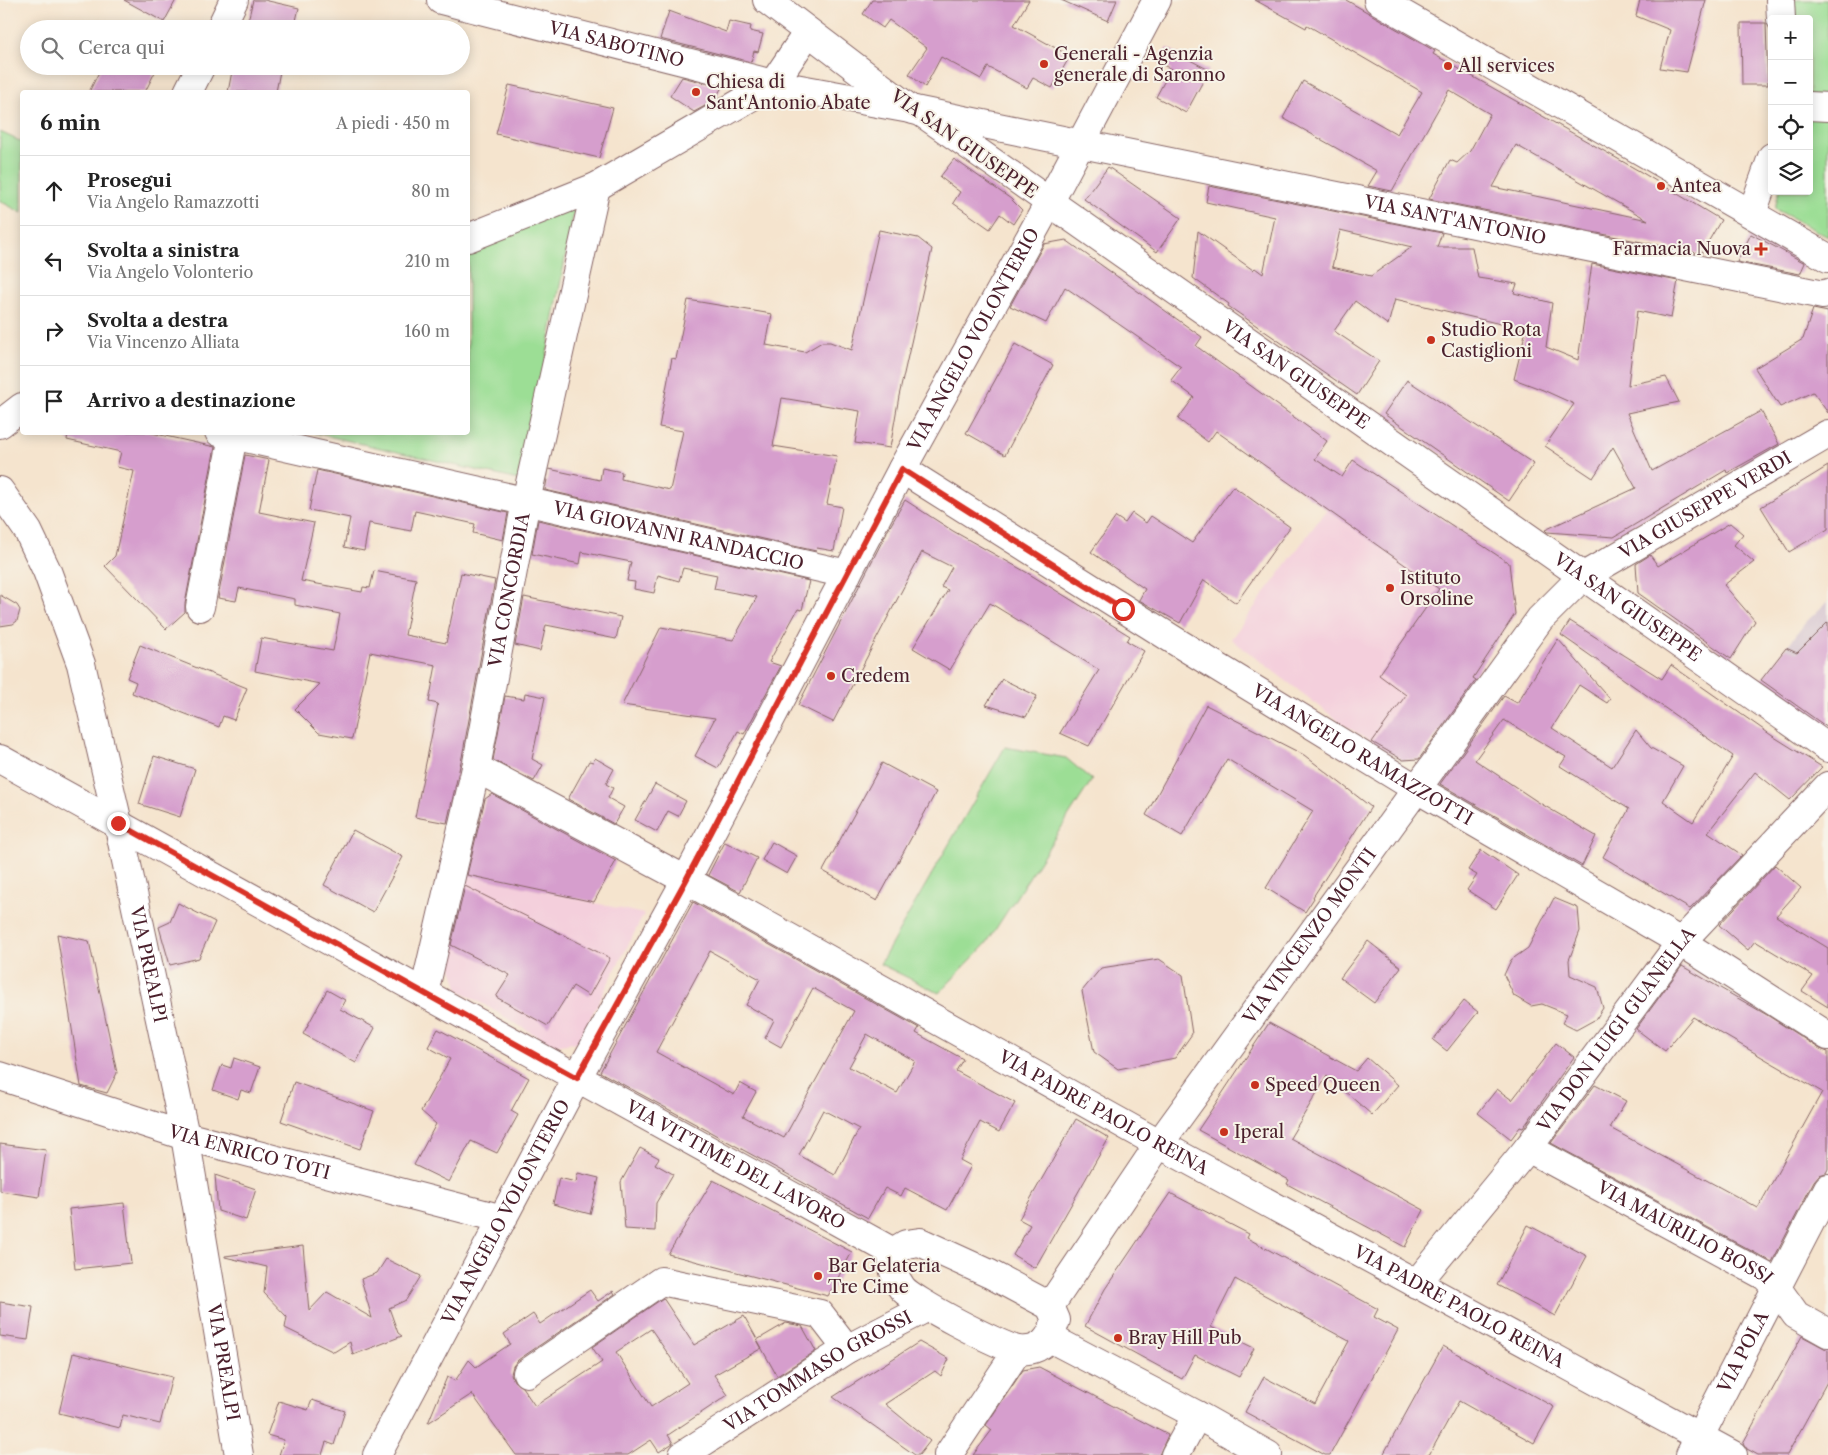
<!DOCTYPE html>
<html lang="it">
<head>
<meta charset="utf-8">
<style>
	:root { --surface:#fff; --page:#f6f6f6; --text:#222; --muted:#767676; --line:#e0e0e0 }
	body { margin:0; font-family:"Libre Caslon Text",serif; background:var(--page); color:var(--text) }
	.controls { position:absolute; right:15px; top:15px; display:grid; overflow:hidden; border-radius:5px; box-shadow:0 2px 12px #0003 }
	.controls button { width:45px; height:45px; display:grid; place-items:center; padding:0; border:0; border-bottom:1px solid var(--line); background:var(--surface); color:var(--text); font:25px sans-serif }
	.stop { position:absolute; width:15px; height:15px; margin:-11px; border:4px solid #d93025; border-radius:50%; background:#fff }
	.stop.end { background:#d93025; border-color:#fff; box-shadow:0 1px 5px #0008 }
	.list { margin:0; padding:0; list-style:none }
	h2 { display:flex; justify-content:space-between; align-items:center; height:65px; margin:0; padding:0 20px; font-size:21px }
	h2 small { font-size:16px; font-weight:400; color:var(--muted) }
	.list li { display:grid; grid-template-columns:32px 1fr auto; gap:15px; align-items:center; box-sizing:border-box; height:70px; padding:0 20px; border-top:1px solid var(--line) }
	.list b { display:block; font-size:19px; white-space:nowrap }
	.list p { margin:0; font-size:16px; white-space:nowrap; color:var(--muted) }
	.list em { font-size:16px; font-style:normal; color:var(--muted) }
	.icon { flex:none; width:28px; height:28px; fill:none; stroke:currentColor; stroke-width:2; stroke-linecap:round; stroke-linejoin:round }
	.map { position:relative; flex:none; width:1828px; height:1455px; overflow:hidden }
	.search { position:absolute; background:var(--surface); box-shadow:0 2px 12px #0003; left:20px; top:20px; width:450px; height:55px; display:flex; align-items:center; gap:12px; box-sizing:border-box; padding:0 18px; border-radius:28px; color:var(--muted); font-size:19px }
	.panel { position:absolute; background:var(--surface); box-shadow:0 2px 12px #0003; left:20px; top:90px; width:450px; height:345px; border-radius:5px }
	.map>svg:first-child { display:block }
	.built { fill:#f4cfdc }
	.industrial { fill:#d0bdcc }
	.green { fill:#9cde95; stroke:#737e60 }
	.building { fill:#d69ecd; fill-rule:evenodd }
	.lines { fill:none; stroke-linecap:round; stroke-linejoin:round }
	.minor-casing { stroke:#866464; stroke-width:30 }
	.minor { stroke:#fff; stroke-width:28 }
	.route { stroke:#d93025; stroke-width:6 }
	.poi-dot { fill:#c8321e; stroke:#f7f3e8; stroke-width:2 }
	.labels { text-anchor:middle; stroke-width:4; stroke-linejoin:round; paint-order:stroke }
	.street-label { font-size:18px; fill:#4a1f2b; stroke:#f7f3e8 }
	.poi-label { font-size:18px; fill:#4a1f2b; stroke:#f7f3e8; text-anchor:start }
</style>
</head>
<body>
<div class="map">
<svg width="1828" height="1455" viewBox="0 0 1828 1455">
	<rect width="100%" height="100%" fill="#f7f3e8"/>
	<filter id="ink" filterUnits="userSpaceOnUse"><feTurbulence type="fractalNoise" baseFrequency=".02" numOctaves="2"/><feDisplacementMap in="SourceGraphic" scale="10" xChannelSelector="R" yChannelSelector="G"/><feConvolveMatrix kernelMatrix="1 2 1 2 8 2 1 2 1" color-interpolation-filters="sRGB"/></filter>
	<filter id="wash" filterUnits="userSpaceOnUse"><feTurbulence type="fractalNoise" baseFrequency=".0096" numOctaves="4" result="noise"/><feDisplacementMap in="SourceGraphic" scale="20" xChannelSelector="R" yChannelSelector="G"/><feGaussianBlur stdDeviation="1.12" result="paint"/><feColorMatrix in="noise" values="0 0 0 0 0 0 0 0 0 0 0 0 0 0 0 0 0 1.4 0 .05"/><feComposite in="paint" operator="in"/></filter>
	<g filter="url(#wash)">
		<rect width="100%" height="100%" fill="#f5e4ce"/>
		<path class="built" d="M1358,464l151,99 6,51 -95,145 -17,1 -59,-35 -113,-86 96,-130z
			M465,874l179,40 -66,128 -24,4 -95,-56 -10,-31z"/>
		<path class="industrial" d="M1828,601v127l-67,-48 45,-58z"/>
		<path class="green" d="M1791,0h36l1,100 -19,-1v-80h-17z
			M1809,111h19v126l-53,-28 4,-18h30z
			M0,132l22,10v71l-22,-12z
			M575,206l-52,275 -208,-48 153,-1v-180z
			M1005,747l61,11 26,22 -106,164 -47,49 -59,-29z"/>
		<g id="blocks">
			<path class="building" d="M124,0h52l-12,22z
				M253,0h11l35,8 -5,21h-48z
				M872,0h157l-15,25 56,31 -18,32 -19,-10 -6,10 -39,-21 -7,12 -40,-22 -16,30 -16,-13 18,-26 -38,-28 -6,8 -20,-14z
				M1061,0h56l-9,21z
				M1255,0h91l89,51 -2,3 208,118 80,48 -20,34 -272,-55 21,-39 7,3 13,-12 20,-37 -41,-24 -57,101 -24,-5 9,-15 -94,-53 20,-37 94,53 25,-42 -115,-67 -1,3zM1516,145l132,75 -155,-33z
				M1640,0h66l-19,72 -27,-4 10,-38 -34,-14z
				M669,11l57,21 3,-11 22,5 -1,5 13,3 -5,18 -4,-1 -3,11 -91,-23z
				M1741,23h25l2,62h-26z
				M1167,48l42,22 -23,43 -30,-16 15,-28 -12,-6z
				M102,66h56l-13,26h-56z
				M233,66h48l-5,26h-48z
				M682,77l39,10h1l-8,14 -20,11 -24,-16z
				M509,85l104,23 -14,50 -103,-24z
				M954,159l57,40 11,11 -9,14 -13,-10 -10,15 -37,-26 7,-11 -20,-15z
				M1108,167l73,51 -24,34 -73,-53z
				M1209,186l233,47 -5,14h35l6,31 39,6 -3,9 38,10 -6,44 32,13 14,-96 86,17 -7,37 -34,-7 -9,74 38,-8 13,25 -52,11 25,58 109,-60 18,33 -52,29 -1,-3 -112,67 -67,-5 -2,-2 91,-42 -23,-41 -20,31 -48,-32 29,-42 -31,-14 -29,-11 12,-49 -131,-31 -7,26 -33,-24 -21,30 45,30 -22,34 -129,-89 1,-2 -36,-26 5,-47 55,39 2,-2 8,6 12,-57 -69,-15zM1340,230l72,17 -41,29 -39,-9z
				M879,230l39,8 14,11 -33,147 -9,52 -35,-5 5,-32 -78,-13 -9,48 64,10 -10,48 15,3 -8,44 -17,-3 -1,3 -271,-61 4,-21 51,11 2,-12 20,4 -1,7 49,11 13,-59 -24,-4 13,-69 4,1 12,-59 84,14 -6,31 39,7 17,-10h8l22,8z
				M1751,234l54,29 -5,11 -63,-12z
				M1066,240l136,97 -6,9 131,95 -12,18 27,18 11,-17 156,103 6,51 -42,64 3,2 -57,79 -16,1 -31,-18 34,-47 -27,-20 60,-86 -223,-158 -8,11 -30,-23 16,-22 -23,-17 10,-13 -116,-80 -19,36 -36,-17 34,-62z
				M1813,309l15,3v101l-15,-21 -33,15 -25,-39 48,-29z
				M1015,344l38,21 -48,90 -39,-22z
				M1407,380l127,84 -25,37 -125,-87z
				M68,432h79l68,15 -30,157v8l-19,17 -61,-63 10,-10 19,-85 -17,-4 4,-15 -54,-12z
				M245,455l24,5 -10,52 55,11 -13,58 61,11 1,-5 7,1 4,-17 42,8 -11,56 41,8 15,-70 34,7 -33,177 -15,66 -32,-6 23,-113 -9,-2 7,-37 -66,-13 -18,87 -33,-6 -24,-24 25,-25 -65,-13 6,-33 72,13 7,-37 -45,-9v-6l-56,-11 -3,13 -18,-3z
				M1828,466v63l-39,23 -28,-45z
				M317,470l191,43 -5,27 -30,-7 2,-9 -60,-13 -4,20 -42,-8 -5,28 -20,-4 6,-29 -41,-8z
				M1233,486l57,41 -54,76 -32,-23 -24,43 -41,-23 6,-11 -54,-37 25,-35 9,6 7,-10 14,10 5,-7 41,27z
				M905,500l48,31 73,41 104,64 -3,5 17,10 -55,95 -29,-13 39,-63 -109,-67 -40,67 -37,-22 35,-58 -7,-3 11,-20 -30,-15 -89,170 -35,-17 90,-175z
				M538,520l271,61 -7,29 -4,-1 -29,53 12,4 -37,68 -6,-3 -20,37 -23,-12 20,-38 -93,-13 39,-78 72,13 24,-43 -43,-8 3,-14 -34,-7 -4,13 -21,-6 -4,18 -20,-4 1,-7 -8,-1 4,-19 -49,-10 -2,12 -48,-10z
				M1730,523l13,11 -9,11 20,17 -30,23 31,36 -24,38 -93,-66 -2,-29 14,-9 8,11z
				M0,595l17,10 3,5 -3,11 -4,3 -13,2z
				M524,597l97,20 -5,22 -70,-14 -6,26 -25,-6z
				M1570,621l92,58 9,-14 100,70 51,32 -32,33 -35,-28 -47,60 34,23 -52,54 -87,-52 26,-48 -69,-43 6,-9 -62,-37 -29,40 63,42 58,34 -14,30 -142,-82 64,-88 13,7 41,-64 52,60 -3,4 -28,-18 -27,43 60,39 24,-37 15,18 32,18 -20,35 30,21 40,-66 -172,-121z
				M1828,622v106l-67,-48 25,-32 11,5z
				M140,645l107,43 -13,32 -11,-4 -4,11 -87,-34 4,-11 -9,-4z
				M1002,679l35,17 -11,21 -40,-12z
				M525,693l20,4 -13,62 11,6 -9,16 -41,-21 12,-64 19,3z
				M1206,705l98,50 67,52 -58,90 1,1 -9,14 -39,-24 47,-77 -86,-52 -45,77 -36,-21z
				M154,756l41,13 -15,48 -41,-13z
				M595,758l19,11 -8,15 7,4 -5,10 16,9 -10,17 -46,-25 21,-38 4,1z
				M882,763l54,29 -59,109 -54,-30z
				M655,784l31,17 -8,15 -10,-5 -11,21 -22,-12z
				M492,794l124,67 -22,41 -127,-27 18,-76z
				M353,830l50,27 -30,55 -49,-27z
				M725,842l32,16 -17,34 -32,-17z
				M772,842l25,14 -10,18 -25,-14z
				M1481,850l37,25 -22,34 -29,-19 10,-15 -9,-5z
				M1775,865l26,23 -25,28 52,32v59l-26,-16 11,-15 -58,-35 -7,9 -29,-25z
				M465,886l145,72 -21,38 -16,-10 -25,40 -52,-29 14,-22 -59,-30z
				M1554,898l24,10 2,23 -11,29 1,15 27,12 6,21 -7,11 -20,11 -14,-7 5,-9 -25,-10 -11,2 -17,-10 -10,-21 7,-15 17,-12z
				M693,902l226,126 -3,5 47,26 -7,12 59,32 -16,29 -19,-10 -20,38 11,6 -24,44 -42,-22 -4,8 -16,-8 -17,30 -268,-146zM710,951l50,28 -14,26 28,15 -9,18 16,9 32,-59 41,23 -70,127 -41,-22 13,-24 -16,-9 -6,12 -78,-43zM867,1034l48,27 -18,32 -48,-26zM823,1110l36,19 -24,46 -36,-20z
				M178,903l37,19 -16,36 -29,7 -11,-38 11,-5z
				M57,934l32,7 28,132 -10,20 -26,-7z
				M1368,941l33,26 -27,36 -34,-25z
				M1159,959l24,16 9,59 -17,24 -57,11 -24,-17 -12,-61 19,-23z
				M1682,966l85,49 53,34 8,3v117l-2,4 -7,2 -5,6 -42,81 -221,-119 44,-58 31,16 -16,27 148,80 64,-116 -129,-75 -28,34 -29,-22z
				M327,990l18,10 -5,9 35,19 -19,35 -53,-29z
				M1464,1001l14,11 -31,39 -14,-11z
				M1269,1023l87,48 11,-13 31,27 -26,30 -45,-39 -37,62 134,72 -19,37 -118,-63 2,-4 -91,-50z
				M438,1029l91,49 -18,33 7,4 -21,38 -26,-12 -22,41 -35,-17 22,-41 -15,-13 29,-52 -22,-12z
				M1556,1043l18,14 -51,71 -3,-1 -9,12 -33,-26 19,-24 15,11z
				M234,1058l26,9 -9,26 -10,-3 -3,9 -25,-9 9,-25 9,3z
				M294,1082l80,29 -14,38 -79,-28z
				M1076,1119l33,19 -74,130 -22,-13 17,-30 -11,-6z
				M0,1144l46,6 -7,47 -39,-6z
				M640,1148l19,10 -4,6 18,10 -17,29 -1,28 -30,-2 -4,-47z
				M578,1173l21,5 -9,36 -37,-10 6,-26 17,4z
				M215,1175l41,14 -10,31 -28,-9z
				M713,1180l139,72 -24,44 -160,-42z
				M1170,1193l79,41 -2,4 131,71 -4,8 24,13 -68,125h-5l-80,-43 19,-35 51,27 34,-63 -114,-62 -24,48 43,21 -15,29 -44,-22 -13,24 -97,-53 20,-37z
				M124,1203l7,60 -56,6 -6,-60z
				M1528,1225l59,31 -32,60 -58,-31z
				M303,1246l6,65 18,-19 45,26 -11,-39 16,-6 9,-14 35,17 -15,24 -17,8 9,25 4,3 -49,19 -3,-13 -16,10 -49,-24 2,-11 -23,-24 3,-26 -42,-10v-1z
				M590,1290l8,11 15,-10 2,3 -97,66 -5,6 -2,8 3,7 8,6 13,19 67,-44 -10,-15 71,-49 31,47 50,-29 18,32 -48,27 14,20 -60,40 5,8 -14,9 -8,-12 -23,15h-112l-44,-61 -44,29 19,-46 8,4 14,-21 7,7 34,-23 -6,-10 29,-20 7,10zM651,1329l37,54 -37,24 -35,-55z
				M0,1302l33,5 -5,33 -28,-4z
				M786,1323l16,3 14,25 -39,25 -20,-36z
				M1802,1336l26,14v30l-41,75h-29l-11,-6 -4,-6z
				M919,1342l30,17 -8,17 -6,-5 -50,33 45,37 -11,14h-4l-82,-58z
				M1443,1346l111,61 -20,36 -75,-42 -30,54h-46z
				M73,1353l99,24 -12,47 -37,-9 -3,13 -61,-15z
				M1039,1367l129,68 -9,20h-186l19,-25 -6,-5 37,-55z
				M312,1400l33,11 -11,34 -8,-3 -4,13h-43l5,-15 -17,-5 12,-34 29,9z"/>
		</g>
	</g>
	<g filter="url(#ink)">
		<use href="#blocks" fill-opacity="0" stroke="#866464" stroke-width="1"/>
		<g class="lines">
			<defs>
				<g id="minor">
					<path id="s1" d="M441,0l332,84 137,25 913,186 5,-2"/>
					<path id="s2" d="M767,0l143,109 11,3 907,636"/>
					<path d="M1378,0l450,258"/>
					<path d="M1780,0l1,19"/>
					<path d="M220,29l14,-29"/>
					<path d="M188,92l13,-26"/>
					<path d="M1809,106l19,1"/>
					<path d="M1752,213l20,-56"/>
					<path d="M468,238l128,-51 177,-103 35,-52"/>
					<path d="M0,424l22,-17"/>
					<path id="s3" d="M219,432l628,142"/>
					<path id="s4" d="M902,469l278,175 237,145 264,153 147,94"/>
					<path id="s5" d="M0,491l28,40 19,40 34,93 37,159 67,313 54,319"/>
					<path d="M200,607l33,-171"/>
					<path id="s6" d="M0,759l893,493"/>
					<path id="s7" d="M476,768l210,112 473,264 574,311"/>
					<path id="s8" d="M424,993l52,-225 50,-267 70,-314"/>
					<path id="s9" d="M0,1076l185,60 318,83"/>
					<path id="s10" d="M1528,1148l237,128 11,11 20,28 32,18"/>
					<path d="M920,1242l70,32 60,32 6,14c-4,12 -9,25 -23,29 -3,1 -11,2 -15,1 -17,-3 -106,-49 -116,-62 -8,-10 -11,-24 -9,-36l13,-8z"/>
					<path id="s11" d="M1416,1284l112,-136 153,-206 147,-156"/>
					<path id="s12" d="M1050,1306l109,-162 381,-525 42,-42 246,-143"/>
					<path d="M1050,1338l147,77 71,40"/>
					<path d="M527,1373l134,-92 159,33 27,35"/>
					<path id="s13" d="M377,1455l200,-377 109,-198 216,-411 147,-266 108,-203"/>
					<path id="s14" d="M683,1455l164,-106 81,-42"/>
					<path d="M948,1455l70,-105"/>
					<path d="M1175,1455l22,-40"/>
					<path id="s15" d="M1690,1455l138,-267"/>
				</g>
			</defs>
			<use href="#minor" class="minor-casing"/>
			<use href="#minor" class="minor"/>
		</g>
	</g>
	<g class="lines" filter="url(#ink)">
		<path class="route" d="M118,823l459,255 109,-198 216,-411 221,140"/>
	</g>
	<g class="poi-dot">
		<circle cx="1044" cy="64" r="5"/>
		<circle cx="1448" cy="66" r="5"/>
		<circle cx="696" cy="92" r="5"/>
		<circle cx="1661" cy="186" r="5"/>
		<path d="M1758.5 241.5h5v5h5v5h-5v5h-5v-5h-5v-5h5z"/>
		<circle cx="1431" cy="340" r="5"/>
		<circle cx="1390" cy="588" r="5"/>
		<circle cx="831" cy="676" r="5"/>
		<circle cx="1255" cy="1085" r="5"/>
		<circle cx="1224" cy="1132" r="5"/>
		<circle cx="818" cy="1276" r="5"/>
		<circle cx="1118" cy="1338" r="5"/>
	</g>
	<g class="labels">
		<g class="street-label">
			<text dy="6" stroke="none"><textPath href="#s1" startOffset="181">VIA SABOTINO</textPath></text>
			<text transform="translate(964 144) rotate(35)" y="6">VIA SAN GIUSEPPE</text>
			<text dy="6" stroke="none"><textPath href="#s1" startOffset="1038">VIA SANT'ANTONIO</textPath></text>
			<text dy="6" stroke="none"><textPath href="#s13" startOffset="1265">VIA ANGELO VOLONTERIO</textPath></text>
			<text dy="6" stroke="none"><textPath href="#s2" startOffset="649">VIA SAN GIUSEPPE</textPath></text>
			<text dy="6" stroke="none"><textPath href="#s12" startOffset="1046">VIA GIUSEPPE VERDI</textPath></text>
			<text dy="6" stroke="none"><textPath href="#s3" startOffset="471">VIA GIOVANNI RANDACCIO</textPath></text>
			<text dy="6" stroke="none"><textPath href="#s8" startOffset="412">VIA CONCORDIA</textPath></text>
			<text dy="6" stroke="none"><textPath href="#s2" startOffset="1054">VIA SAN GIUSEPPE</textPath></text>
			<text dy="6" stroke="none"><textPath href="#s4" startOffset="542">VIA ANGELO RAMAZZOTTI</textPath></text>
			<text dy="6" stroke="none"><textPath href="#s12" startOffset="452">VIA VINCENZO MONTI</textPath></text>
			<text dy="6" stroke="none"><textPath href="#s5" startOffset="500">VIA PREALPI</textPath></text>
			<text dy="6" stroke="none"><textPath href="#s11" startOffset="324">VIA DON LUIGI GUANELLA</textPath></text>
			<text dy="6" stroke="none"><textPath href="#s7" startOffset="716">VIA PADRE PAOLO REINA</textPath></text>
			<text dy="6" stroke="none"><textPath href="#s9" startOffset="261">VIA ENRICO TOTI</textPath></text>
			<text dy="6" stroke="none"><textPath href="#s6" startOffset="840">VIA VITTIME DEL LAVORO</textPath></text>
			<text dy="6" stroke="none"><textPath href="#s13" startOffset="275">VIA ANGELO VOLONTERIO</textPath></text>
			<text dy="6" stroke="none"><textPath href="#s10" startOffset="178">VIA MAURILIO BOSSI</textPath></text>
			<text dy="6" stroke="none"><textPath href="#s7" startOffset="1121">VIA PADRE PAOLO REINA</textPath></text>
			<text dy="6" stroke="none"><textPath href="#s15" startOffset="116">VIA POLA</textPath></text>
			<text dy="6" stroke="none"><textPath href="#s5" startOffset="905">VIA PREALPI</textPath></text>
			<text dy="6" stroke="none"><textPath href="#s14" startOffset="159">VIA TOMMASO GROSSI</textPath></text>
		</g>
		<g class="poi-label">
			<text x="1054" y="60">Generali - Agenzia<tspan x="1054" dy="21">generale di Saronno</tspan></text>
			<text x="1458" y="72">All services</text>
			<text x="706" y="88">Chiesa di<tspan x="706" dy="21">Sant'Antonio Abate</tspan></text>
			<text x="1671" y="192">Antea</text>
			<text x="1751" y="255" text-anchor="end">Farmacia Nuova</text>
			<text x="1441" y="336">Studio Rota<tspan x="1441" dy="21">Castiglioni</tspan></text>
			<text x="1400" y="584">Istituto<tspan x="1400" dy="21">Orsoline</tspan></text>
			<text x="841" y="682">Credem</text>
			<text x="1265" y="1091">Speed Queen</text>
			<text x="1234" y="1138">Iperal</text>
			<text x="828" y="1272">Bar Gelateria<tspan x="828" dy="21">Tre Cime</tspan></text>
			<text x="1128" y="1344">Bray Hill Pub</text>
		</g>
	</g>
</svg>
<div class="controls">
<button>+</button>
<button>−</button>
<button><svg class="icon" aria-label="locate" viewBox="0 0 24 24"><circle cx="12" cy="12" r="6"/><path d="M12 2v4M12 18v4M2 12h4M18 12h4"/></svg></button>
<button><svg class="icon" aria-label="layers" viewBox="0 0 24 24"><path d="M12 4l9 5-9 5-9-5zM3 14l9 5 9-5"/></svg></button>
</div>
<div class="stop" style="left:1123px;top:609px"></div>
<div class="stop end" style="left:118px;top:823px"></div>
<div class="search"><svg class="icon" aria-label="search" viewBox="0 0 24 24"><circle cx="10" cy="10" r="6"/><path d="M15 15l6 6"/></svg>Cerca qui</div>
<section class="panel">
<h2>6 min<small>A piedi · 450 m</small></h2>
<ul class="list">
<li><svg class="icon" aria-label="ahead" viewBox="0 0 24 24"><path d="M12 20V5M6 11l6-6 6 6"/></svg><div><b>Prosegui</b><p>Via Angelo Ramazzotti</p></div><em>80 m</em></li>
<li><svg class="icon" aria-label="left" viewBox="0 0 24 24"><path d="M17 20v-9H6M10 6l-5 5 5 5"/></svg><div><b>Svolta a sinistra</b><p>Via Angelo Volonterio</p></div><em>210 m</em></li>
<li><svg class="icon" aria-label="right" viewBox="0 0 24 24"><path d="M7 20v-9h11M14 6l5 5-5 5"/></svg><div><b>Svolta a destra</b><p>Via Vincenzo Alliata</p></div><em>160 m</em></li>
<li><svg class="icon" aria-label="arrive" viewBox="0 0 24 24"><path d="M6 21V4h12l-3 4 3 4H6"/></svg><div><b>Arrivo a destinazione</b></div></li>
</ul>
</section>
</div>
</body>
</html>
